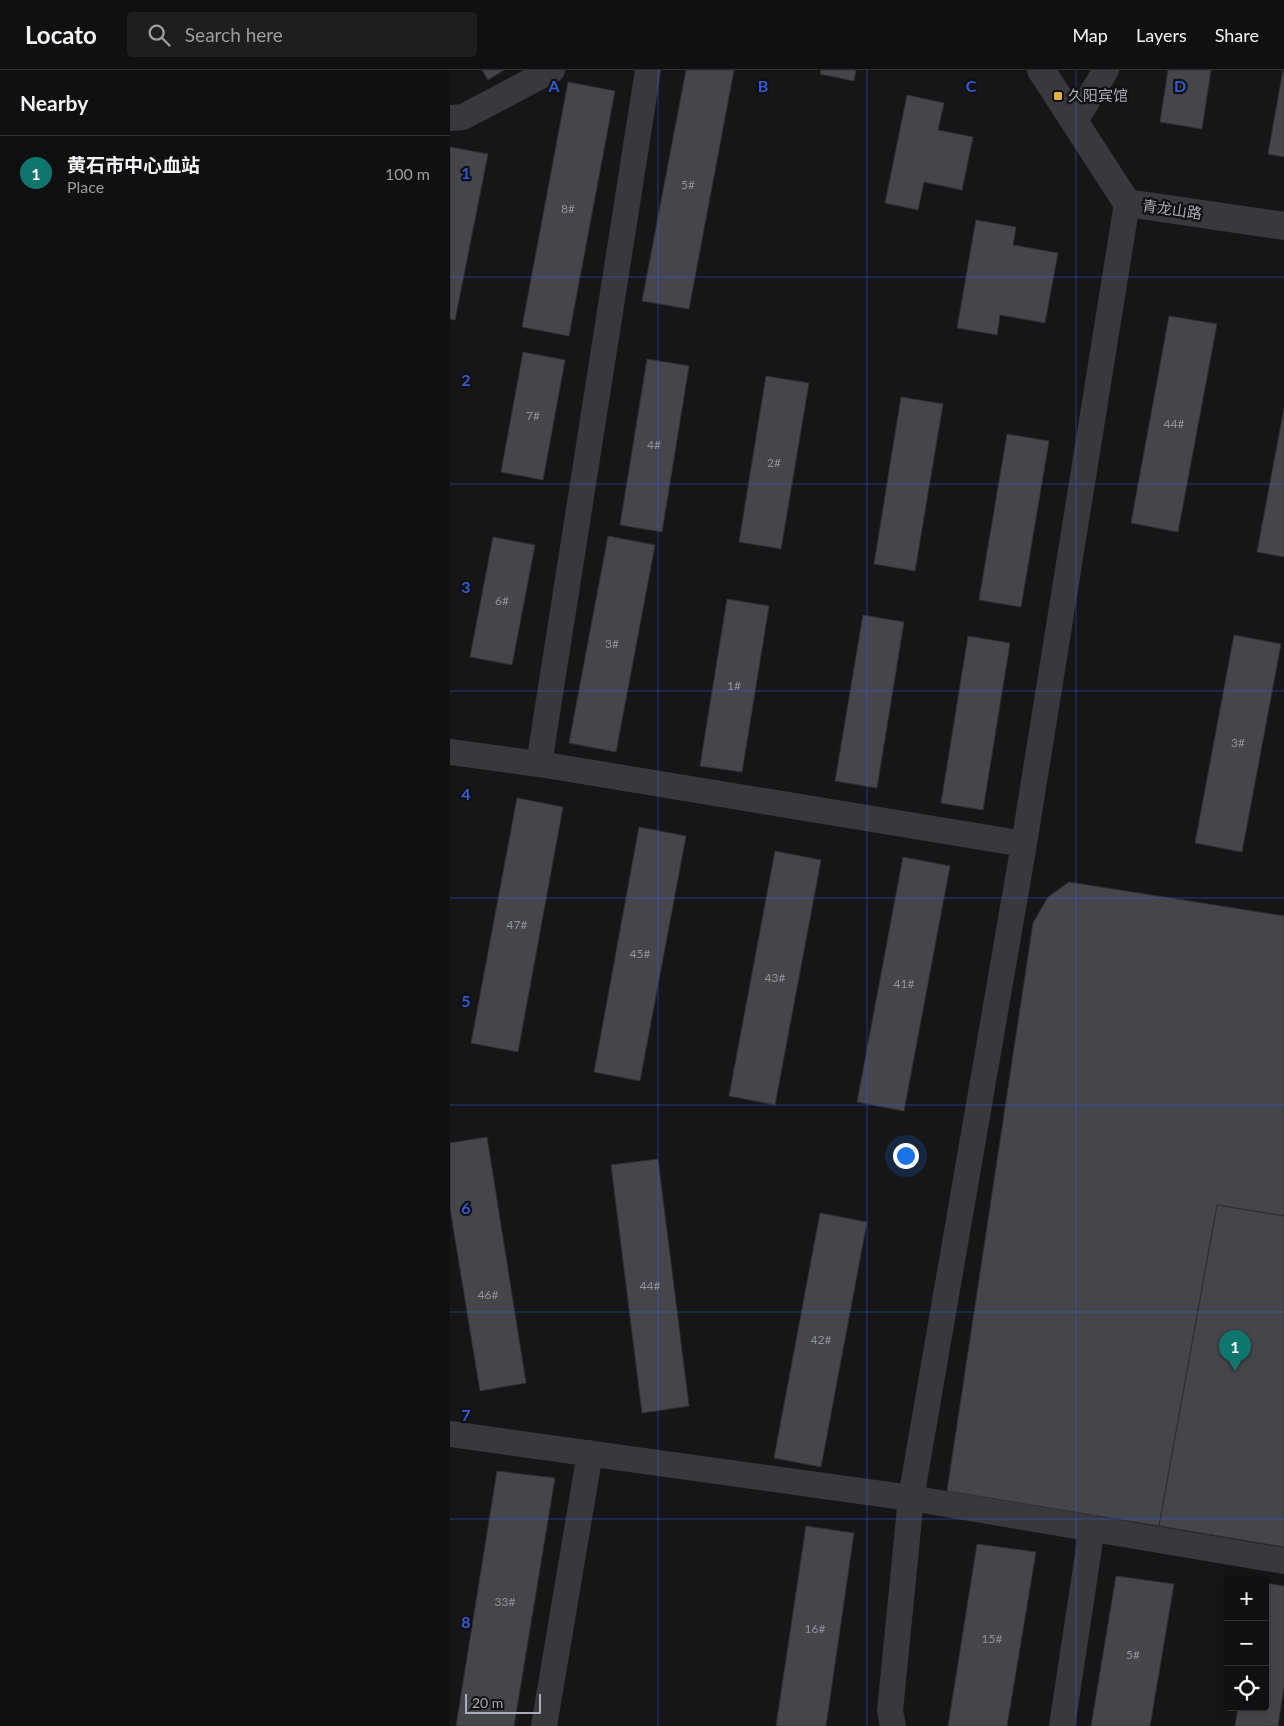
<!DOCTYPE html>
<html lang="en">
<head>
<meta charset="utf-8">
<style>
	:root { --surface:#101012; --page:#1e1e20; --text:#f1f3f6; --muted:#9c9d9f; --line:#303032; --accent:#0f766e }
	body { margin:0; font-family:Lato,"Noto Sans SC",sans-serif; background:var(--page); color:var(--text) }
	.controls { position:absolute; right:15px; bottom:15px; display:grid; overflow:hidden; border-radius:5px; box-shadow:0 2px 12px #0003 }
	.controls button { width:45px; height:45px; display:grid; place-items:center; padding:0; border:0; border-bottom:1px solid var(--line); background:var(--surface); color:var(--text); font:25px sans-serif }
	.scale { position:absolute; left:15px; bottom:12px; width:76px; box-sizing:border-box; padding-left:5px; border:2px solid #a9adb7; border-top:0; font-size:14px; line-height:18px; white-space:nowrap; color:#a9adb7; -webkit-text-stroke:4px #111113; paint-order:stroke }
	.you { position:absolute; left:455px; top:1085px; width:18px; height:18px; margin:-12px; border:4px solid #fff; border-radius:50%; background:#1a73e8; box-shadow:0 0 0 8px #1a73e833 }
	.badge { display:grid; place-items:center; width:32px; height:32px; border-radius:50%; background:var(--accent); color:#fff; font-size:16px; font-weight:700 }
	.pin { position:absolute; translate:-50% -41px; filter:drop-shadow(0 1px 2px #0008) }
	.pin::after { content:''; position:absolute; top:26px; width:18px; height:15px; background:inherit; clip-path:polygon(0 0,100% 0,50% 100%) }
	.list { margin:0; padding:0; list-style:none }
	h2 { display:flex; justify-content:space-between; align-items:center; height:65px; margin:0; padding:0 20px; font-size:21px }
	h2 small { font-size:16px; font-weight:400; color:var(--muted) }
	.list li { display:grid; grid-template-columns:32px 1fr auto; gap:15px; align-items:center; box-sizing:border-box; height:75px; padding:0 20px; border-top:1px solid var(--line) }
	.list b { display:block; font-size:19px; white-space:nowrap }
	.list p { margin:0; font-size:16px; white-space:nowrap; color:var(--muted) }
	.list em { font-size:16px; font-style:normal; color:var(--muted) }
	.icon { flex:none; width:28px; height:28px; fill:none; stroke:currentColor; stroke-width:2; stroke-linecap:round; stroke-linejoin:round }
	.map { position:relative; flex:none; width:834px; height:1656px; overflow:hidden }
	header { display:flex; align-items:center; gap:30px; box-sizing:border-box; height:70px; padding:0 25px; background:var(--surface); border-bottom:1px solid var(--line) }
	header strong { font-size:24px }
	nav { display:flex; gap:28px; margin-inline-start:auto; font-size:18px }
	.search { width:350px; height:45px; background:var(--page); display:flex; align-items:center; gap:12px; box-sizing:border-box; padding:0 18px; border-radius:5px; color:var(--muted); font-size:19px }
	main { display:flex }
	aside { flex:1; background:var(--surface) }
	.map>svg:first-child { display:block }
	.building { fill:#45464b; stroke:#313034 }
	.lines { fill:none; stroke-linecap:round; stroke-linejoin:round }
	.minor { stroke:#38383d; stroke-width:26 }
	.tertiary { stroke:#38383d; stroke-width:28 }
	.grid { fill:none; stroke:#325cd3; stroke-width:1; stroke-opacity:0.55 }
	.poi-dot { fill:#e2af44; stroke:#111113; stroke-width:2 }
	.labels { text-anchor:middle; stroke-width:4.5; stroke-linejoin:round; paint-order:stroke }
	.number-label { font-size:12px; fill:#90939c }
	.poi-label { font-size:15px; fill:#a9adb7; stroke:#111113; text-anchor:start }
	.street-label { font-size:15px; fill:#a9adb7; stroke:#111113 }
	.grid-label { font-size:16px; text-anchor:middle; font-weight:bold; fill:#325cd3; stroke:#111113; stroke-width:4.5; stroke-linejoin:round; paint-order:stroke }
</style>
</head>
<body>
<header>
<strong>Locato</strong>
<div class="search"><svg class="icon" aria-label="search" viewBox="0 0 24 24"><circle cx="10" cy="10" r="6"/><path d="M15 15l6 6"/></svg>Search here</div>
<nav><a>Map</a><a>Layers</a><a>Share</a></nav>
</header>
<main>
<aside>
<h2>Nearby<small></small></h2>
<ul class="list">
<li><span class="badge">1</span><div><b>黄石市中心血站</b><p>Place</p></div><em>100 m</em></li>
</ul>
</aside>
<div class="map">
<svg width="834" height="1656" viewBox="0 0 834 1656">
	<rect width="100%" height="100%" fill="#161618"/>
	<path class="building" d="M32,0h22l-16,10z
		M236,0h48l-45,239 -47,-8z
		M371,0h35l-2,11 -34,-7z
		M718,0h43l-9,59 -42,-7z
		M833,0h1v87l-16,-3z
		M118,12l47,9 -46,245 -47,-9z
		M457,25l37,8 -6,27 35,7 -11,53 -38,-8 -6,28 -33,-7z
		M0,77l38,7 -33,166 -5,-1z
		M526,150l40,7 -3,18 45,8 -13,70 -45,-8 -3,20 -40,-7z
		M719,246l48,8 -39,208 -47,-9z
		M73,282l42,8 -22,120 -42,-8z
		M197,289l42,7 -27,166 -42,-7z
		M316,306l43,7 -28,166 -42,-7z
		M451,327l42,7 -28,167 -41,-7z
		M834,338v149l-27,-5z
		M557,364l42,7 -28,166 -42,-7z
		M158,466l47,9 -39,207 -47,-9z
		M43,467l42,8 -23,120 -42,-8z
		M277,529l42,7 -27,166 -42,-6z
		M413,545l41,7 -27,166 -42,-7z
		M784,565l47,9 -39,208 -47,-9z
		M518,566l42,7 -27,167 -42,-7z
		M67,728l46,9 -45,245 -47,-9z
		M189,757l47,9 -46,245 -46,-9z
		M325,781l46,9 -46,245 -46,-9z
		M453,787l47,9 -46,245 -47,-9z
		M619,812l215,34v300l-67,-11 -58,321 -212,-35 86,-568 15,-26z
		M37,1067l39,246 -46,8 -30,-183v-65z
		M208,1089l31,247 -47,7 -31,-248z
		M767,1135l67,11v331l-125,-21z
		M370,1143l47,9 -46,245 -47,-9z
		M47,1401l58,7 -41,248h-58z
		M356,1456l48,7 -28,193h-50z
		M527,1474l59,8 -29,174h-59z
		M666,1506l58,8 -24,142h-59z
		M815,1513l19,3v100l-6,40h-43l3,-19h27z"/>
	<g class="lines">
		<path class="minor" d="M0,48l13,-1 89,-47
			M625,51l31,-51
			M0,682l89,12 485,80
			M89,694l109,-694
			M0,1364l461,64 373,63
			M94,1656l46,-273
			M443,1656l-3,-15 21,-213 113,-654 103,-641
			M612,1656l30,-198"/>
		<path class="tertiary" d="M591,0l86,133 157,23"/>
	</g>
	<path class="grid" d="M208,0v1656M417,0v1656M626,0v1656M0,207h834M0,414h834M0,621h834M0,828h834M0,1035h834M0,1242h834M0,1449h834"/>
	<rect class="poi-dot" x="603" y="21" width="10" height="10" rx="2.5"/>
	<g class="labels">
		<g class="number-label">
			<text x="238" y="119">5#</text>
			<text x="118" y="143">8#</text>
			<text x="83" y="350">7#</text>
			<text x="724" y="358">44#</text>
			<text x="204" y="379">4#</text>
			<text x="324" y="397">2#</text>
			<text x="52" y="535">6#</text>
			<text x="162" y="578">3#</text>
			<text x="284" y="620">1#</text>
			<text x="788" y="677">3#</text>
			<text x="67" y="859">47#</text>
			<text x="190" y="888">45#</text>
			<text x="325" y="912">43#</text>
			<text x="454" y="918">41#</text>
			<text x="200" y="1220">44#</text>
			<text x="38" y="1229">46#</text>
			<text x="371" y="1274">42#</text>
			<text x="55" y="1536">33#</text>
			<text x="365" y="1563">16#</text>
			<text x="542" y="1573">15#</text>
			<text x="683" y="1589">5#</text>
		</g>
		<g class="poi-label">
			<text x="618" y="31">久阳宾馆</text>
		</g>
		<g class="street-label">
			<text transform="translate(722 140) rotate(8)" y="5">青龙山路</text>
		</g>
	</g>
	<g class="grid-label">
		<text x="104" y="22">A</text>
		<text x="313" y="22">B</text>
		<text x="521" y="22">C</text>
		<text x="730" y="22">D</text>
		<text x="16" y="109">1</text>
		<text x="16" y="316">2</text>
		<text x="16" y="523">3</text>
		<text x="16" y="730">4</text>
		<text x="16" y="937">5</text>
		<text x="16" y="1144">6</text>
		<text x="16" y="1351">7</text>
		<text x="16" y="1558">8</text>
	</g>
</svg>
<div class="controls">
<button>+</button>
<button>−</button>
<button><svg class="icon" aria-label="locate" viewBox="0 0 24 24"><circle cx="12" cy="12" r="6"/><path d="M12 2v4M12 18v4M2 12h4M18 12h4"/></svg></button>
</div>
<div class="scale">20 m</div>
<div class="you"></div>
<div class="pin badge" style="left:785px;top:1301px">1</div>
</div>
</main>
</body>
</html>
